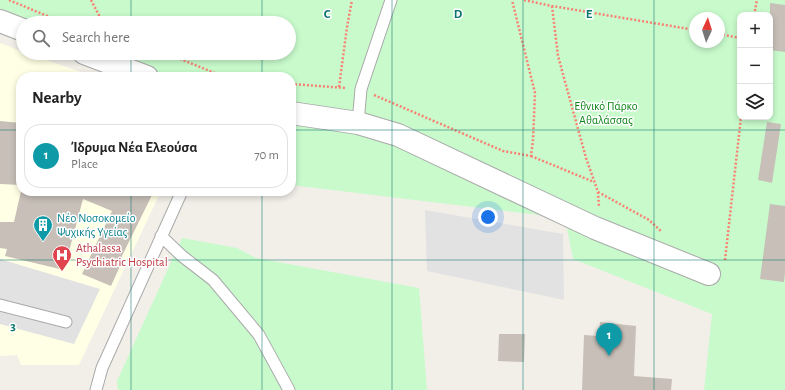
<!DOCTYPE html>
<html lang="en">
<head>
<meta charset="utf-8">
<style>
	:root { --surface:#fff; --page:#f2f2f2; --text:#222; --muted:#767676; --line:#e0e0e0; --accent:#1a73e8 }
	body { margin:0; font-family:"Alegreya Sans",sans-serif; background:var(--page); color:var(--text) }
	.controls { position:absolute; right:12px; top:12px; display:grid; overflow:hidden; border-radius:8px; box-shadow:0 2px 6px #0003 }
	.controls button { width:36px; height:36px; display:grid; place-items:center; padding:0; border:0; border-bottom:1px solid var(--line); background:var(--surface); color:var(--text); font:20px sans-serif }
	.compass { position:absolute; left:689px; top:12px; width:36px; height:36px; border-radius:50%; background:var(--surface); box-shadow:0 2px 6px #0003; rotate:4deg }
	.you { position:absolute; left:488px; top:217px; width:14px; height:14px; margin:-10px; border:3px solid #fff; border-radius:50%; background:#1a73e8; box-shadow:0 0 0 6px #1a73e833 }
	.badge { display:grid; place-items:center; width:26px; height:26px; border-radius:50%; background:var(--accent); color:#fff; font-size:13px; font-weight:700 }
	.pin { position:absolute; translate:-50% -33px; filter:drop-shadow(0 1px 2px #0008) }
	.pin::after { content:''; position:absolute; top:21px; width:14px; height:12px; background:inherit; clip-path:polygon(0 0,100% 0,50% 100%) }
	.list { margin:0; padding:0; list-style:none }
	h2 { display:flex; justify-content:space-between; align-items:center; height:52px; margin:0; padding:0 16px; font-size:17px }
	h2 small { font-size:13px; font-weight:400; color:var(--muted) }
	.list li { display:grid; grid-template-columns:26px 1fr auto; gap:12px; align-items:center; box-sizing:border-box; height:64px; margin:0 8px 8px; padding:0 8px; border:1px solid var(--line); border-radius:16px }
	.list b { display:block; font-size:15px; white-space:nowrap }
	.list p { margin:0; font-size:13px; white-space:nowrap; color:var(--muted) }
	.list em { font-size:13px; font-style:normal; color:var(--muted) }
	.icon { flex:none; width:22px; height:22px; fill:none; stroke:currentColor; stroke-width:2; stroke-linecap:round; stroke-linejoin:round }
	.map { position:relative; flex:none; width:785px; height:390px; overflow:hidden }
	.search { position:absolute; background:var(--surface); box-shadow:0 2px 6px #0003; left:16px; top:16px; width:280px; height:44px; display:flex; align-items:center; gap:10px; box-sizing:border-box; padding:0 14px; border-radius:22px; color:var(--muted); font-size:15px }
	.panel { position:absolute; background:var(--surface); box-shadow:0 2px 6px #0003; left:16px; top:72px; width:280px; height:124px; border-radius:16px }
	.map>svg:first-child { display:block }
	.education { fill:#ffffe5 }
	.park { fill:#c8facc; fill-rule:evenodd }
	.parking { fill:#e2e2e2 }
	.building { fill:#c7bfb8 }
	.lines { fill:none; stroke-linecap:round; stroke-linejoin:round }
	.service-casing { stroke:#a9a9a9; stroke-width:13 }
	.minor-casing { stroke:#a9a9a9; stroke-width:24 }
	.path { stroke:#fa8072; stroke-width:2.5; stroke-dasharray:2 2; stroke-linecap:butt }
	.service { stroke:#fff; stroke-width:11 }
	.minor { stroke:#fff; stroke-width:22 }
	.grid { fill:none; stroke:#0f766e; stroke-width:1; stroke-opacity:0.55 }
	.labels { text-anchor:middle; stroke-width:3; stroke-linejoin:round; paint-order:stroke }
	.park-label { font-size:12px; fill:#0c8416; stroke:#fff }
	.culture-label { font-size:12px; fill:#0d838f; stroke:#fff; text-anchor:start }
	.health-label { font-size:12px; fill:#be3a42; stroke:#fff; text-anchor:start }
	.grid-label { font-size:13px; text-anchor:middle; font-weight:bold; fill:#0f766e; stroke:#fff; stroke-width:3; stroke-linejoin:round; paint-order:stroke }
</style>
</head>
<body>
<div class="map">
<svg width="785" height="390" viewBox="0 0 785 390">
	<rect width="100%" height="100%" fill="#f2efe9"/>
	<path class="education" d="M0,43l23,9v1h4l68,24h-74v114h140l-82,174h-58l-4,-10 -17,1z"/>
	<path class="park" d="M0,0h785v390h-81l8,-76 -139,-55 -8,-41 -274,-33v-108h-130l-73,-24h201v-30l-289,1zM740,15h30v102h-30zM695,18h24v24h-24z
		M182,238l55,10 19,10 163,30 8,102h-309l-1,-9z"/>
	<path class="parking" d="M425,210l138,24 1,66 -137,-29z
		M0,259l100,30 -26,55 -74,-20z"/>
	<path class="building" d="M770,3l15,2v47l-15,-2z
		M0,121l21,2v62l-21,-1z
		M767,122l14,2 -9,59 -14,-3z
		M21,191h133l-35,71 2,2 -10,22 -29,-12 30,-63 -29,-12 -19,71 -59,-14 2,-7 -7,-1v-26h14z
		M770,204l15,2v66l-1,10 -24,-3z
		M600,322l36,4 -2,50 38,3 -1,11h-89l2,-55 15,1z
		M499,334h26l-1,28 -26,-1z"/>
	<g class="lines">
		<defs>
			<path id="service" d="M358,123l3,-34 30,-89
				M161,236l21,20 31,24 46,55 30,55
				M0,305l66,17
				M96,390l6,-22 80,-177"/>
			<path id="minor" d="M0,21l23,9
				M84,53l63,24
				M291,113l67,10 40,12 197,93 114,46"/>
		</defs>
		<use href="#service" class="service-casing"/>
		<use href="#minor" class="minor-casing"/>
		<path class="path" d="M9,0l43,18 25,5
			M91,0l12,23
			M524,0l28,6 143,24
			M552,6l6,50 28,102 12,34 1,15
			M754,15l3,-15
			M719,34l21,4
			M165,53l60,24
			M291,84l55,4
			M339,87l8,-60 5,-27
			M374,95l129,56 28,5 2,-16 2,-47 -23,-93
			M531,156l63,26
			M598,192l51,28 13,12
			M725,260l16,-143"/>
		<use href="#service" class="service"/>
		<use href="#minor" class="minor"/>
	</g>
	<path class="grid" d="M131,0v23M262,0v23M392,0v390M523,0v390M654,0v390M131,53v24M262,53v24M0,130h21M291,130h494M131,191v199M262,191v199M0,260h785"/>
	<defs>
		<symbol id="building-pin" viewBox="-11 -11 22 30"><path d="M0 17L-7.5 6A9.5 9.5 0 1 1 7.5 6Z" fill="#0f9aa8" stroke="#fff"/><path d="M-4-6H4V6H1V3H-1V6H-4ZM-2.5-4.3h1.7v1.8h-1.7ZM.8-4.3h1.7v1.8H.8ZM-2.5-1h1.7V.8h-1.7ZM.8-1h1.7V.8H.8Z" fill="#fff"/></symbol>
		<symbol id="hospital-pin" viewBox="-11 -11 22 30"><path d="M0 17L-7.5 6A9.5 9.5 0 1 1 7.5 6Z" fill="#e0444e" stroke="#fff"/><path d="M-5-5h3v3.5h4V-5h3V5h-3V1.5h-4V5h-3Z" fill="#fff"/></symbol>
	</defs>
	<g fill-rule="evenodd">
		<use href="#building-pin" x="32" y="214" width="22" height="30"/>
		<use href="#hospital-pin" x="51" y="244" width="22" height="30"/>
	</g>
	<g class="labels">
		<g class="park-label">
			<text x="606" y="110">Εθνικό Πάρκο<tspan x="606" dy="14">Αθαλάσσας</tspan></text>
		</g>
		<g class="culture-label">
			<text x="57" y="222">Νέο Νοσοκομείο<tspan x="57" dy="14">Ψυχικής Υγείας</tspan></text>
		</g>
		<g class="health-label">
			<text x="76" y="252">Athalassa<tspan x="76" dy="14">Psychiatric Hospital</tspan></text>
		</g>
	</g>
	<g class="grid-label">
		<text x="327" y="18">C</text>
		<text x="458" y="18">D</text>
		<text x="589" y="18">E</text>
		<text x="13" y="330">3</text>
	</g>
</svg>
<div class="controls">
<button>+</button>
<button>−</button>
<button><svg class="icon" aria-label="layers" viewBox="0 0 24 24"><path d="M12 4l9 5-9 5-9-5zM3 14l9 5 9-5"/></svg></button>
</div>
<svg class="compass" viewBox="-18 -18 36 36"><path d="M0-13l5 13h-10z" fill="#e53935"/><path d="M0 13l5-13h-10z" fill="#767676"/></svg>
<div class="you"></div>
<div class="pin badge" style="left:609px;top:356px;background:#0f9aa8">1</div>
<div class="search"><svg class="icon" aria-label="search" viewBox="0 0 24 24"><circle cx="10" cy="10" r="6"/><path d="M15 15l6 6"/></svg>Search here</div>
<section class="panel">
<h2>Nearby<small></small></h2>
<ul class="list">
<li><span class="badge" style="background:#0f9aa8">1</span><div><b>Ίδρυμα Νέα Ελεούσα</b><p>Place</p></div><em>70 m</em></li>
</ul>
</section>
</div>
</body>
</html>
